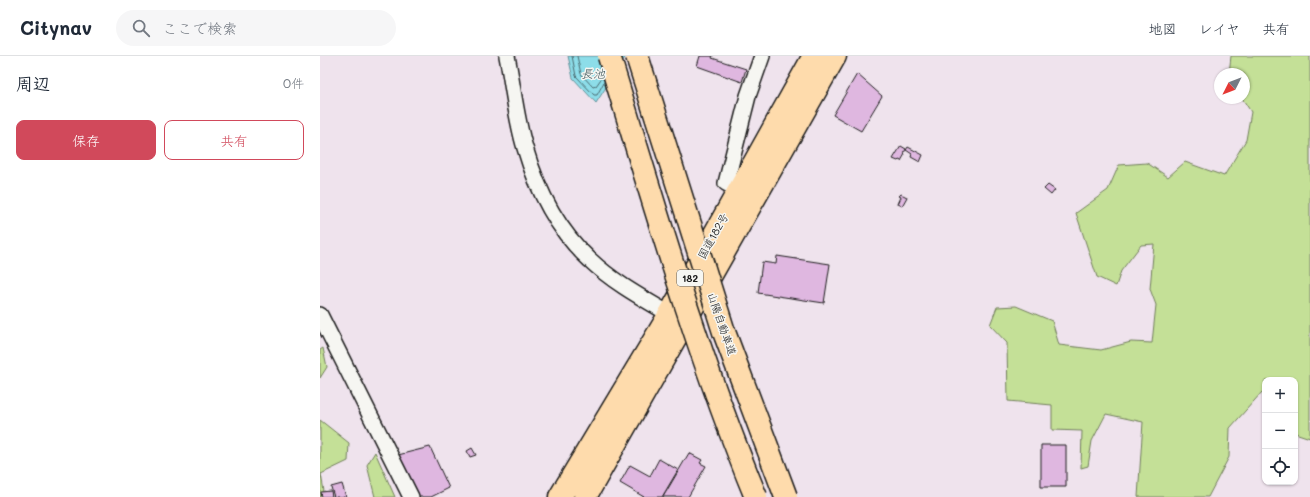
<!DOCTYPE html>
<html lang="ja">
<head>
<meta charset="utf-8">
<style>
	:root { --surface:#fff; --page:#f6f6f7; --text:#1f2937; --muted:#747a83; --line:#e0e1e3; --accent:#d1495b }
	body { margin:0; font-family:Mali,"Klee One",sans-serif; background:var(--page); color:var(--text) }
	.controls { position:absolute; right:12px; bottom:12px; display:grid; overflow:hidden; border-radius:8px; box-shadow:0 1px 3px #0004 }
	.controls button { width:36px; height:36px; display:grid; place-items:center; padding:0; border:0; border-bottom:1px solid var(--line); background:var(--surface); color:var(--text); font:20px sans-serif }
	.compass { position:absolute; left:894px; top:12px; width:36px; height:36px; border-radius:50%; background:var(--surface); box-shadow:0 1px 3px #0004; rotate:228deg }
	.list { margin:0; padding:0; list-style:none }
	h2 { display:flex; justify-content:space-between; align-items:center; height:52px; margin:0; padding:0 16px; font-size:17px }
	h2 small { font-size:13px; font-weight:400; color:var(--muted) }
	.actions { display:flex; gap:8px; padding:12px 16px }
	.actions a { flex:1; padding:9px 0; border:1px solid var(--accent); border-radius:8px; text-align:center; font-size:14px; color:var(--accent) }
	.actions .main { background:var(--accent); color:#fff }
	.icon { flex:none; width:22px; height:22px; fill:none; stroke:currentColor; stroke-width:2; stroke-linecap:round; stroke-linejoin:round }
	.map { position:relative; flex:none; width:990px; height:441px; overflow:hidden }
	header { display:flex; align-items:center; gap:24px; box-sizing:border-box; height:56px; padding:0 20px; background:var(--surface); border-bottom:1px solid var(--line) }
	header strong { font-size:19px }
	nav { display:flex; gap:22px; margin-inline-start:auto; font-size:14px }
	.search { width:280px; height:36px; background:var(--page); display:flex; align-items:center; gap:10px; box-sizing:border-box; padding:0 14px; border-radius:22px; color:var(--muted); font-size:15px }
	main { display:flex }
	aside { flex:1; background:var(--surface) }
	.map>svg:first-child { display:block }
	.green { fill:#c4e097; stroke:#707e5a }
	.water { fill:#8ddde9; stroke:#609097 }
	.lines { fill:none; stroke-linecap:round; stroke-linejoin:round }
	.shore { stroke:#49696e; stroke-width:1 }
	.building { fill:#dfb7e0; stroke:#1c1c1c }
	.street-casing { stroke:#1c1c1c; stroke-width:18 }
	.highway-casing { stroke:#1c1c1c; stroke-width:25 }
	.street { stroke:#f6f6f2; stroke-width:15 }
	.highway { stroke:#fedbac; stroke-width:22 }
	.highway-bridge-casing { stroke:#1c1c1c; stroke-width:25; stroke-linecap:butt }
	.highway-bridge { stroke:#fedbac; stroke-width:22 }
	.labels { text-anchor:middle; stroke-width:3; stroke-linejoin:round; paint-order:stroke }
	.shield { fill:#f6f6f2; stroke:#5d5d5c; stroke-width:1 }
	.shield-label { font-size:10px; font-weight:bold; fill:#1c1c1c }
	.street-label { font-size:11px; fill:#1c1c1c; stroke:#f6f6f2 }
	.water-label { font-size:12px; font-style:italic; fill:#3e565a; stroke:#f6f6f2 }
</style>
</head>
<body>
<header>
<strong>Citynav</strong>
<div class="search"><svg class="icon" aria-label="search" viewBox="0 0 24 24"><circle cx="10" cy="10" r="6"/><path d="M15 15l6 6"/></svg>ここで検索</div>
<nav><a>地図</a><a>レイヤ</a><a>共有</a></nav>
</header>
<main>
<aside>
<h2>周辺<small>0件</small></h2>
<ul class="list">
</ul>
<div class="actions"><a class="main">保存</a><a>共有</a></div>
</aside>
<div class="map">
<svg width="990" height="441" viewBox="0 0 990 441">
	<rect width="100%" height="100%" fill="#efe3ed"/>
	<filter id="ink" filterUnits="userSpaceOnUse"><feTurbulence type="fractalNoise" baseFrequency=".025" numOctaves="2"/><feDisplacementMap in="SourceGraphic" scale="8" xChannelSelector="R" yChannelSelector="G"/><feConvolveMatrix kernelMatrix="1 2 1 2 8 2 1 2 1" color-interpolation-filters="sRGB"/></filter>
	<g filter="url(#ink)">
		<path class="green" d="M911,0h79v382l-15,-5v-53h-30v17l-3,-5 -32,36 -1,29 -21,40h-70l5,-75 -37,-8 -14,27 -4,25 -7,2 1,-37 -30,-1v-25l-44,-4 -1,-58 -17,-18 7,-18 19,-1 36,15 7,24 42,5 30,-8 21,1 4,-38 -6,-16 4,-45 -13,1 -20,26 -5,15 -19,-9 -21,-64 32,-23 11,-25 28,-2 21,14 17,-15 39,14 22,-36 5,-28 -9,-14h2v-24h-15z
			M3,292l4,19 -7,11v-28z
			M0,364l29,23 -1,18 -27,13 4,23h-5z
			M55,396l20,45h-20l-8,-32z"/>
		<path class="water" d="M248,0h58l-30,47 -23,-25z"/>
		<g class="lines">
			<path class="shore" d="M252,0l4,20 18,19h3l7,-13
				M257,0l4,18 12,13 3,-1 7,-10"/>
		</g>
		<path class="building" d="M380,0h13l-1,2 34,11 -4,13 -45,-16z
			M537,18l25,22 -21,35 -28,-16z
			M581,90l5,3 -2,4 1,1 -4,7 -2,-1 -1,1 -5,-2z
			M588,91l15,8 -3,7 -9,-5 1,-3 -6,-4z
			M728,129l7,5 -4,5 -7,-6z
			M581,138l6,3 -5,9 -4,-2 3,-7 -2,-1z
			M457,200l53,8 -6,39 -66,-10 4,-31 14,2z
			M721,389h25v42h-25z
			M110,391l19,41 -18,9h-13l-20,-42z
			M152,392l4,7 -6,2 -3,-6z
			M369,397l13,7 -2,3 6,3 -18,31h-25z
			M339,403l19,11 -16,27h-18l-24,-14 10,-18 20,11z
			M22,428l4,13h-12l-3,-10z
			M11,435l1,6h-10l-1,-5z"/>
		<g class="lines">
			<defs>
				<path id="street" d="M187,0c6,30 9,63 18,92 12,41 33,83 65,112 25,24 58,41 88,59
					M427,138l-21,-11 22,-87 14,-40
					M0,259l91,182"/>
				<path id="highway" d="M240,441l110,-183 144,-258
					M265,441l250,-441"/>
			</defs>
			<use href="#street" class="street-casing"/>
			<use href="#highway" class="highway-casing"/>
			<use href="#street" class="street"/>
			<use href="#highway" class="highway"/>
			<defs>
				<path id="highway-bridge" d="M289,0c45,148 88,298 147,441
					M317,0l87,276 62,165"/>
			</defs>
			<use href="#highway-bridge" class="highway-bridge-casing"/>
			<use href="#highway-bridge" class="highway-bridge"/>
		</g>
	</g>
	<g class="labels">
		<rect class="shield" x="357" y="214" width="26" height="16" rx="3"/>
		<g class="shield-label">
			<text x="370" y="226">182</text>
		</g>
		<g class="street-label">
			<text transform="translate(393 180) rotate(-61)" y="4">国道182号</text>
			<text transform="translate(402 268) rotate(71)" y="4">山陽自動車道</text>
		</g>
		<g class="water-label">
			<text x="273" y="22">長池</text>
		</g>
	</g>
</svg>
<div class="controls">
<button>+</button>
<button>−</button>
<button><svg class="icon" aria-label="locate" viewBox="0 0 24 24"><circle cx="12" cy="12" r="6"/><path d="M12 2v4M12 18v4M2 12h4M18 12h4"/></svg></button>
</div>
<svg class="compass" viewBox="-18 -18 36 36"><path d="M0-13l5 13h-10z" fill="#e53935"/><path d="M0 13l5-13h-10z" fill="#747a83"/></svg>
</div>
</main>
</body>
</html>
